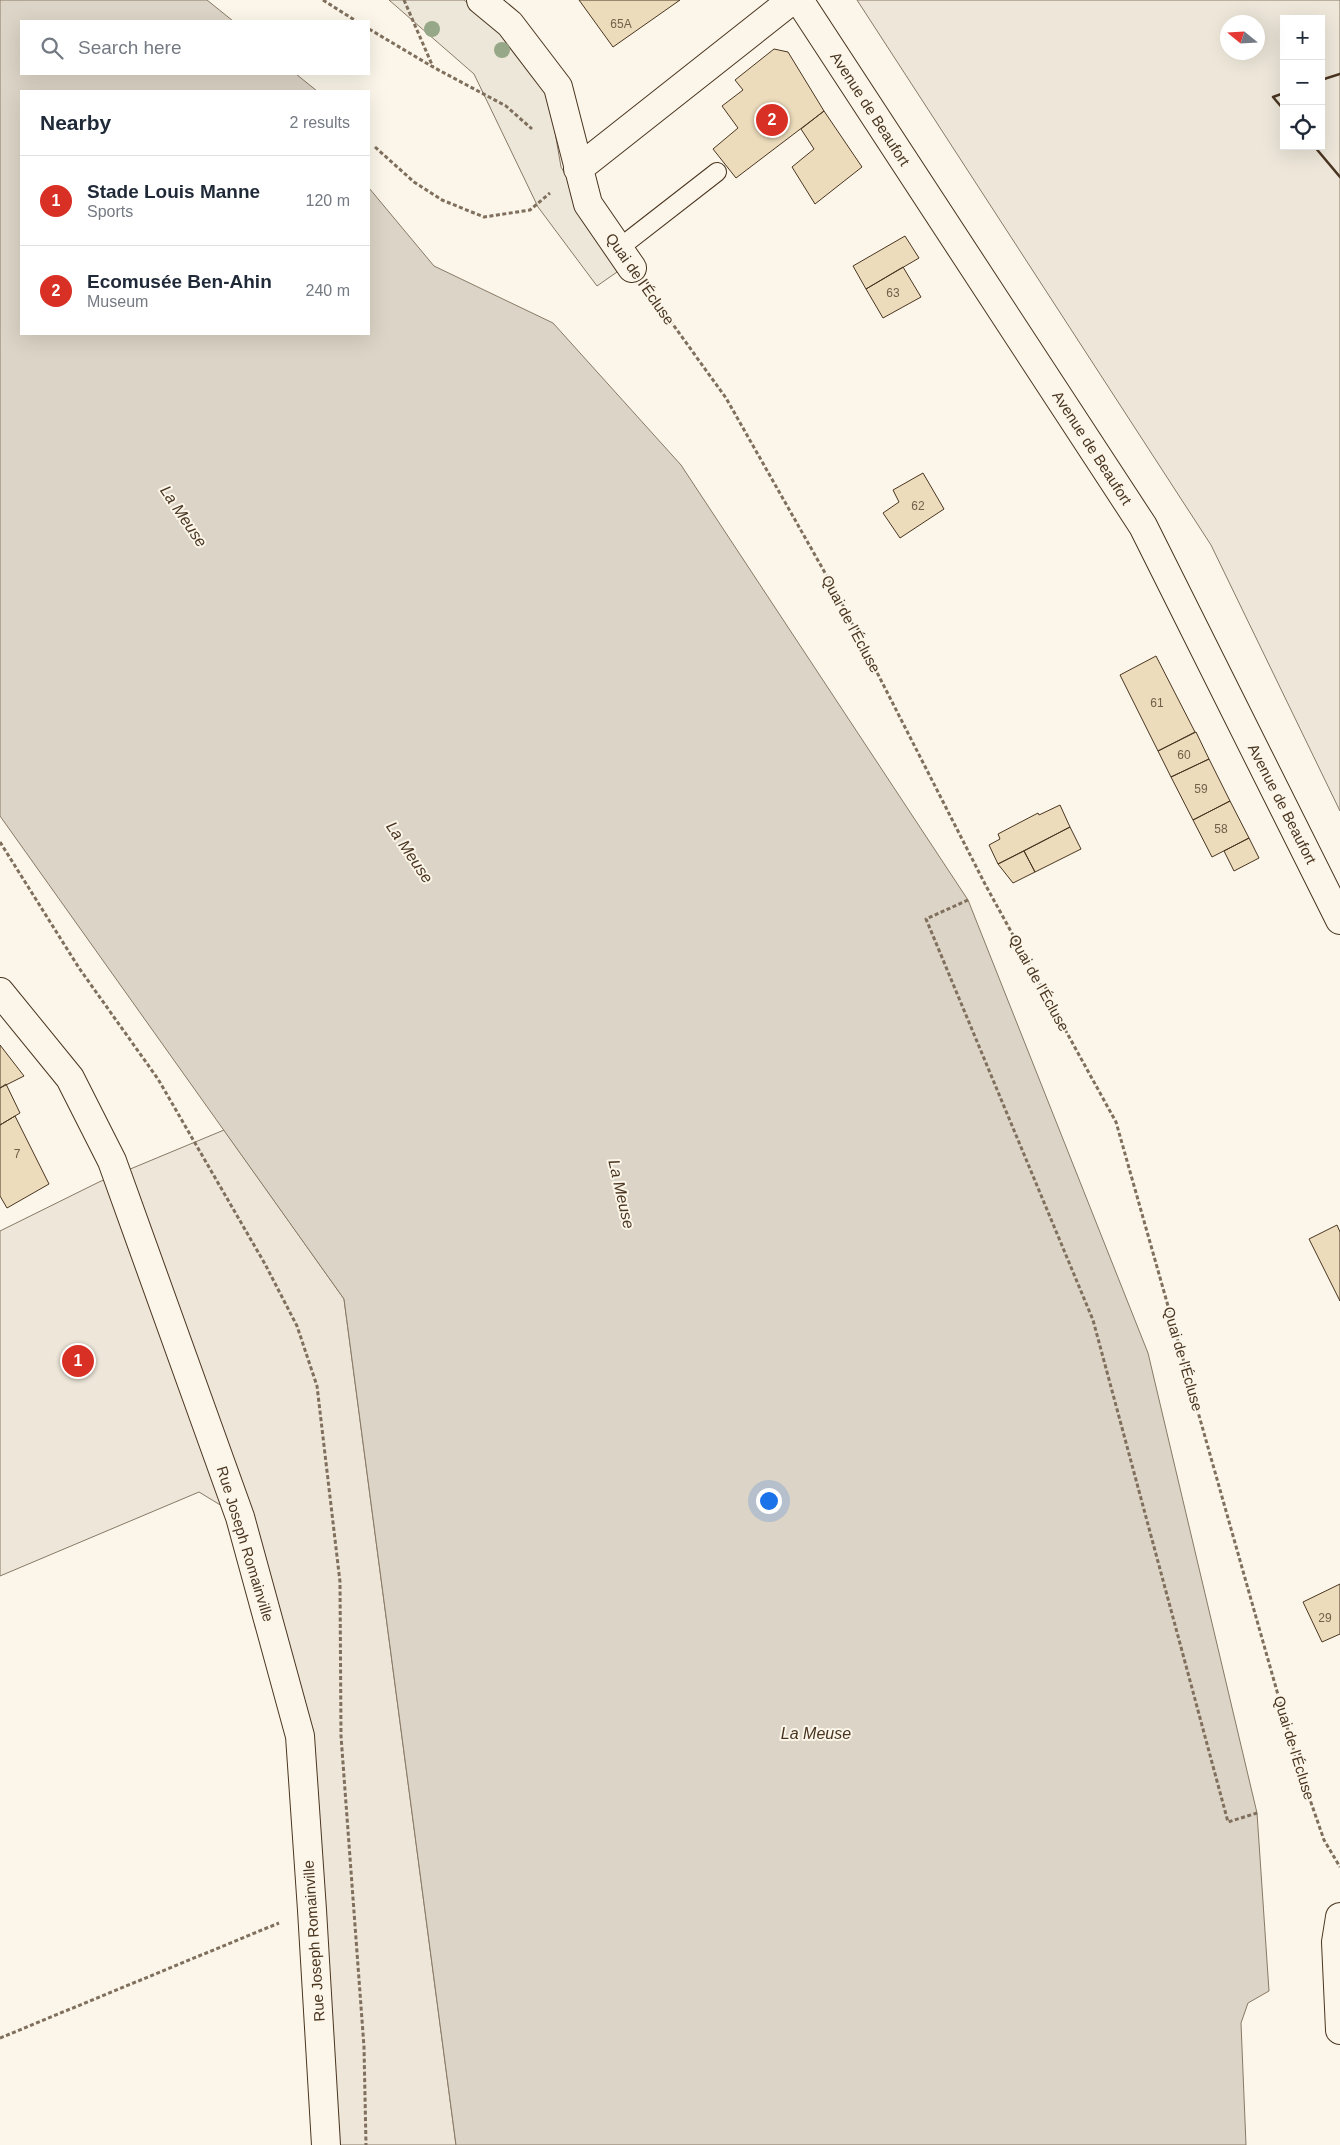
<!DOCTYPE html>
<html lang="en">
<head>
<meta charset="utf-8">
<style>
	:root { --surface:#fff; --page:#f6f6f7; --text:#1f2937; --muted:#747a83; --line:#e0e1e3; --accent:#d93025 }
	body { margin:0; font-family:Helvetica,sans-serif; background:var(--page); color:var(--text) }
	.controls { position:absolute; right:15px; top:15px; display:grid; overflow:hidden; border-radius:0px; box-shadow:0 5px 20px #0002 }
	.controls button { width:45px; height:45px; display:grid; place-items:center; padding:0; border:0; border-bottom:1px solid var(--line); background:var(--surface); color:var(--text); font:25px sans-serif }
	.compass { position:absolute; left:1220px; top:15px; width:45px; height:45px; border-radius:50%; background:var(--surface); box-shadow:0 5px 20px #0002; rotate:288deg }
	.you { position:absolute; left:768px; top:1500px; width:18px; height:18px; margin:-12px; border:4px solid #fff; border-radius:50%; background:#1a73e8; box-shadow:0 0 0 8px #1a73e833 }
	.badge { display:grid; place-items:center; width:32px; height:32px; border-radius:50%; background:var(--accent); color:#fff; font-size:16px; font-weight:700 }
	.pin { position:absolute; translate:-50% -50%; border:2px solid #fff; box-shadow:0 1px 5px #0006 }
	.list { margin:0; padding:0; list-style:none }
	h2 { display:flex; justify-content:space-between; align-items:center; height:65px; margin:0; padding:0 20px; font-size:21px }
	h2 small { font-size:16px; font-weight:400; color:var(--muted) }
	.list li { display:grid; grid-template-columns:32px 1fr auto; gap:15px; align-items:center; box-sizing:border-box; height:90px; padding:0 20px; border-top:1px solid var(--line) }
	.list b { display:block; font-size:19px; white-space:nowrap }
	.list p { margin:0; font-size:16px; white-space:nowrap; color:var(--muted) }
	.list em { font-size:16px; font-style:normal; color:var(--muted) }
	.icon { flex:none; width:28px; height:28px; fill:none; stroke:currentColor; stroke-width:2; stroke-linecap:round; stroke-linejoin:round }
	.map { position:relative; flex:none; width:1340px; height:2145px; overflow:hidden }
	.search { position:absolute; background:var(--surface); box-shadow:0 5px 20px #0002; left:20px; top:20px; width:350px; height:55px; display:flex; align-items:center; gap:12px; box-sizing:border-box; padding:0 18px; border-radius:0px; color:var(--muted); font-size:19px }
	.panel { position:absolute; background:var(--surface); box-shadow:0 5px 20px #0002; left:20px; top:90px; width:350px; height:245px; border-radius:0px }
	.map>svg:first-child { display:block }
	.green { fill:#ede6d9; stroke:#887966; fill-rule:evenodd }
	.parking { fill:#ede7d9; stroke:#887966 }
	.water { fill:#dcd4c6; stroke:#887966 }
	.building { fill:#ecdcbc; stroke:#4a3520 }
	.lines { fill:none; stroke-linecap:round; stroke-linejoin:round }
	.service-casing { stroke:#4a3520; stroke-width:20 }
	.minor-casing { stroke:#4a3520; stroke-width:30 }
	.tertiary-casing { stroke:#4a3520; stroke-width:30 }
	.primary-casing { stroke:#4a3520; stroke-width:30 }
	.path { stroke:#7f6f5c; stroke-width:3; stroke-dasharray:4 2.5; stroke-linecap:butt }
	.service { stroke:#fbf6e9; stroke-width:18 }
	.minor { stroke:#fbf6e9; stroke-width:28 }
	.tertiary { stroke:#fbf6e9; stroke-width:28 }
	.primary { stroke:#fbf6e9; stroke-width:28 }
	.wall { stroke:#4a3520; stroke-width:2.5 }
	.tree { fill:#96a887 }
	.labels { text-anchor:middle; stroke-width:4; stroke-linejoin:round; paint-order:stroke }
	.number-label { font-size:12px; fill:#725f47 }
	.street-label { font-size:15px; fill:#4a3520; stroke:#fbf6e9 }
	.water-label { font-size:16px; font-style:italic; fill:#4a3520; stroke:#fbf6e9 }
</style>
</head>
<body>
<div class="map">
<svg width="1340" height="2145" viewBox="0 0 1340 2145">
	<rect width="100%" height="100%" fill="#fbf6e9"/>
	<path class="green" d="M857,0h483v811l-129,-266zM1284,19h37v127h-37zM1258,22v30h-30v-30z
		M224,1130l120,169 112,846h-130l-26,-409 -60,-219 -41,-25 -199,84v-345l99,-49z"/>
	<path class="parking" d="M389,0h75l40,32 44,59 13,76 36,62 20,43 -20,14 -59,-79 -64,-133z"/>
	<path class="water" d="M0,0h207l26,21h-212v53h275l21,17h-296v243h348v-146l65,78 119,57 128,142 287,435 180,453 109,460 12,178 -21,12 -7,20 5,122h-790l-112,-846 -344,-483z"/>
	<path class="building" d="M579,0h101l-67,47z
		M774,49l14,3 36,59 -88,67 -23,-29 25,-21 -16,-22 21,-16 -8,-10z
		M824,111l38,56 -47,37 -23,-37 22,-18 -13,-20z
		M905,236l14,22 -53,31 -13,-23z
		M903,267l18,30 -38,21 -17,-29z
		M923,473l21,36 -44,29 -17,-25 16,-11 -6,-12z
		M1156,656l39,76 -37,19 -38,-76z
		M1196,732l13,27 -38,18 -13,-26z
		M1209,759l21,42 -37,19 -22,-43z
		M1230,801l19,37 -37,19 -19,-37z
		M1060,805l10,22 -72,37 -9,-19 11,-6 -2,-5 40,-21 1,2z
		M1070,827l11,22 -46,23 -11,-21z
		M1249,838l10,20 -25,13 -10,-20z
		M1024,851l11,21 -22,11 -15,-19z
		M0,1045l24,31 -24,12z
		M6,1084l14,29 -20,12v-37z
		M15,1116l34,68 -42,24 -7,-12v-71z
		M1337,1225l3,7v69l-31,-62z
		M1340,1584v50l-18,8 -19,-40z"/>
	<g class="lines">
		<defs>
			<path id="service" d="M618,249l99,-77"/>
			<path id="minor" d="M481,0l29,24 48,63 30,117 44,64
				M578,169l214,-169
				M1340,1917l-4,25 4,88"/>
			<path id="tertiary" d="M0,992l70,86 42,83 128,356 60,219 12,174 14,235"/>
			<path id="primary" d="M799,0l344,526 197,394"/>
		</defs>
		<use href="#service" class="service-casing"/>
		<use href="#minor" class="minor-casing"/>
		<use href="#tertiary" class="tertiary-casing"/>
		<use href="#primary" class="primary-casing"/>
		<path class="path" d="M323,0l33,21
			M404,0l29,67
			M369,29l64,38 73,39 26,23
			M375,147l39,35 28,18 42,17 46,-7 20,-17
			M651,294l75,104 111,196 149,292 130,236 181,640 27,78 16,27
			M0,842l79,126 79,111 107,185 32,62 20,60 23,196 1,154 23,311 2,98
			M968,900l-42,19 167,401 135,502 29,-9
			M0,2038l279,-115"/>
		<use href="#service" class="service"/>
		<use href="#minor" class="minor"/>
		<use href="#tertiary" class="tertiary"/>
		<use href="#primary" class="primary"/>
		<path class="wall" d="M1321,80l19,-6
			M1284,93l-11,4 11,13
			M1314,146l26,31"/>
	</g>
	<g class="tree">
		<circle cx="432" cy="29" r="8"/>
		<circle cx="502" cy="50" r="8"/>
	</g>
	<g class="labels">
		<g class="number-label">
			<text x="621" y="28">65A</text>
			<text x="893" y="297">63</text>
			<text x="918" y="510">62</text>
			<text x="1157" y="707">61</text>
			<text x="1184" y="759">60</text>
			<text x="1201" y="793">59</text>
			<text x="1221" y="833">58</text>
			<text x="17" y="1158">7</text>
			<text x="1325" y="1622">29</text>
		</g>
		<g class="street-label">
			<text transform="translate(870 109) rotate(57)" y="5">Avenue de Beaufort</text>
			<text transform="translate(640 279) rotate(55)" y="5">Quai de l'Écluse</text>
			<text transform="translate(1092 448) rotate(57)" y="5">Avenue de Beaufort</text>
			<text transform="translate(851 624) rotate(62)" y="5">Quai de l'Écluse</text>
			<text transform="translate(1282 804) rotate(63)" y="5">Avenue de Beaufort</text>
			<text transform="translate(1039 983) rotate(61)" y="5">Quai de l'Écluse</text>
			<text transform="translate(1183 1359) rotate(74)" y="5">Quai de l'Écluse</text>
			<text transform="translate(245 1544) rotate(73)" y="5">Rue Joseph Romainville</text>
			<text transform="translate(1294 1748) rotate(73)" y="5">Quai de l'Écluse</text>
			<text transform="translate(314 1941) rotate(-94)" y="5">Rue Joseph Romainville</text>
		</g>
		<g class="water-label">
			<text transform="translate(184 516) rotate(56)" y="6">La Meuse</text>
			<text transform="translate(410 852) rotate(56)" y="6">La Meuse</text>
			<text transform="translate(622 1194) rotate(77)" y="6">La Meuse</text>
			<text x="816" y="1739">La Meuse</text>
		</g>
	</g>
</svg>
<div class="controls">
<button>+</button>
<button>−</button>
<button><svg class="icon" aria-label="locate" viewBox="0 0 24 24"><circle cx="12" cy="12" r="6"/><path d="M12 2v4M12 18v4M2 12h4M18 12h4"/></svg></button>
</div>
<svg class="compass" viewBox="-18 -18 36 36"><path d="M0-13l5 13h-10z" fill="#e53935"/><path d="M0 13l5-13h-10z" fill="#747a83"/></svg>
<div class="you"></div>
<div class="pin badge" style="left:78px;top:1361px">1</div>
<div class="pin badge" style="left:772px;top:120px">2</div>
<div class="search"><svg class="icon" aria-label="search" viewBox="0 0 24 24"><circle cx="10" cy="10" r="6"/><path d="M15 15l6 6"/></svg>Search here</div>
<section class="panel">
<h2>Nearby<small>2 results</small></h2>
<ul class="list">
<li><span class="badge">1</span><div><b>Stade Louis Manne</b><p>Sports</p></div><em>120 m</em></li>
<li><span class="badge">2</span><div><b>Ecomusée Ben-Ahin</b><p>Museum</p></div><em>240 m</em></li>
</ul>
</section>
</div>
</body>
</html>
